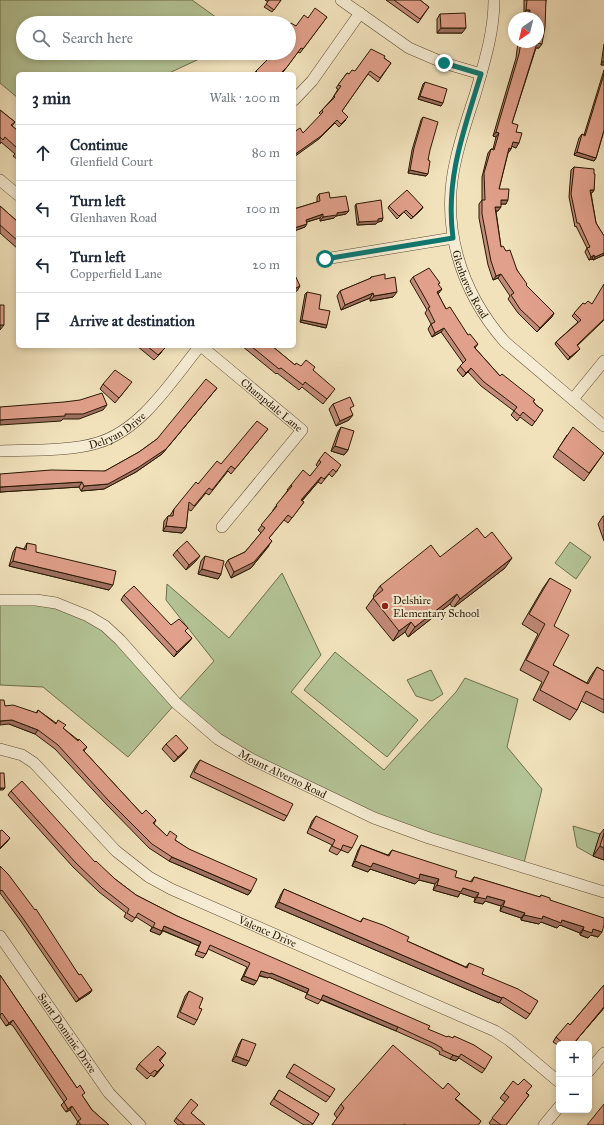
<!DOCTYPE html>
<html lang="en">
<head>
<meta charset="utf-8">
<style>
	:root { --surface:#fff; --page:#f2f2f3; --text:#1f2937; --muted:#747a83; --line:#e0e1e3 }
	body { margin:0; font-family:"IM FELL Great Primer",serif; background:var(--page); color:var(--text) }
	.controls { position:absolute; right:12px; bottom:12px; display:grid; overflow:hidden; border-radius:6px; box-shadow:0 2px 6px #0003 }
	.controls button { width:36px; height:36px; display:grid; place-items:center; padding:0; border:0; border-bottom:1px solid var(--line); background:var(--surface); color:var(--text); font:20px sans-serif }
	.compass { position:absolute; left:508px; top:12px; width:36px; height:36px; border-radius:50%; background:var(--surface); box-shadow:0 2px 6px #0003; rotate:215deg }
	.stop { position:absolute; width:12px; height:12px; margin:-9px; border:3px solid #0f766e; border-radius:50%; background:#fff }
	.stop.end { background:#0f766e; border-color:#fff; box-shadow:0 1px 4px #0008 }
	.list { margin:0; padding:0; list-style:none }
	h2 { display:flex; justify-content:space-between; align-items:center; height:52px; margin:0; padding:0 16px; font-size:17px }
	h2 small { font-size:13px; font-weight:400; color:var(--muted) }
	.list li { display:grid; grid-template-columns:26px 1fr auto; gap:12px; align-items:center; box-sizing:border-box; height:56px; padding:0 16px; border-top:1px solid var(--line) }
	.list b { display:block; font-size:15px; white-space:nowrap }
	.list p { margin:0; font-size:13px; white-space:nowrap; color:var(--muted) }
	.list em { font-size:13px; font-style:normal; color:var(--muted) }
	.icon { flex:none; width:22px; height:22px; fill:none; stroke:currentColor; stroke-width:2; stroke-linecap:round; stroke-linejoin:round }
	.map { position:relative; flex:none; width:604px; height:1125px; overflow:hidden }
	.search { position:absolute; background:var(--surface); box-shadow:0 2px 6px #0003; left:16px; top:16px; width:280px; height:44px; display:flex; align-items:center; gap:10px; box-sizing:border-box; padding:0 14px; border-radius:22px; color:var(--muted); font-size:15px }
	.panel { position:absolute; background:var(--surface); box-shadow:0 2px 6px #0003; left:16px; top:72px; width:280px; height:276px; border-radius:6px }
	.map>svg:first-child { display:block }
	.green { fill:#b4c496; stroke:#6e6e4c }
	.lines { fill:none; stroke-linecap:round; stroke-linejoin:round }
	.minor-casing { stroke:#5b4a30; stroke-width:12 }
	.minor { stroke:#f6ecd3; stroke-width:11 }
	.wall { fill:#c28a78; stroke:#291801 }
	.shaded-wall { fill:#9e7061; stroke:#291801 }
	.building { fill:#e1a08b; stroke:#291801 }
	.route { stroke:#0f766e; stroke-width:5 }
	.poi-dot { fill:#8f2418; stroke:#f6ecd3; stroke-width:1.5 }
	.labels { text-anchor:middle; stroke-width:4; stroke-linejoin:round; paint-order:stroke }
	.street-label { font-size:11px; fill:#291801; stroke:#f6ecd3 }
	.poi-label { font-size:11px; fill:#291801; stroke:#f6ecd3; text-anchor:start }
</style>
</head>
<body>
<div class="map">
<svg width="604" height="1125" viewBox="0 0 604 1125">
	<rect width="100%" height="100%" fill="#f1e2bc"/>
	<filter id="stains"><feTurbulence type="fractalNoise" baseFrequency=".005" numOctaves="4"/><feColorMatrix values="0 0 0 0 .2 0 0 0 0 .09 0 0 0 0 .02 0 0 0 .5 -.17"/></filter>
	<radialGradient id="worn" r=".72"><stop offset=".6" stop-color="#630" stop-opacity="0"/><stop offset="1" stop-color="#630" stop-opacity=".3"/></radialGradient>
	<path class="green" d="M0,0h192l32,23h-201v30h189l-45,21h-149v24l-18,-15z
		M570,542l21,15 -15,22 -21,-16z
		M282,573l39,82 -30,37 93,78 72,-78 9,-14 53,21 -11,48 35,42 -19,78 -94,-29 -178,-79 -75,-56 -48,54 -85,-70 -43,-2v-85h36l52,16 88,87 38,-42 -48,-61 1,-16 62,54z
		M335,652l83,68 -31,37 -83,-67z
		M431,670l12,24 -11,7 -16,-5 -9,-16z
		M573,826l27,8 -7,22 -16,-9z"/>
	<g class="lines">
		<defs>
			<g id="minor">
				<path d="M341,0l68,48 35,15 37,11"/>
				<path id="s1" d="M494,0c0,33 -10,63 -19,95 -7,21 -14,42 -19,64 -16,66 4,132 49,183l99,84"/>
				<path d="M294,100l18,-19 48,-68"/>
				<path d="M0,180l18,15"/>
				<path d="M325,259l128,-21"/>
				<path id="s2" d="M201,346l101,84 -80,97"/>
				<path d="M573,399l31,-38"/>
				<path id="s3" d="M0,451c28,-1 72,0 97,-8 45,-13 75,-63 103,-97"/>
				<path id="s4" d="M0,600h36l20,3 32,13 17,10 15,14 56,63 42,36 33,20 123,59 55,20 175,54"/>
				<path id="s5" d="M0,749l22,6 12,8 82,88 33,26 22,12 324,142 14,9 50,42"/>
				<path id="s6" d="M0,936l109,157 31,32"/>
				<path d="M589,1071l15,-18"/>
				<path d="M544,1125l15,-18"/>
			</g>
		</defs>
		<use href="#minor" class="minor-casing"/>
		<use href="#minor" class="minor"/>
	</g>
	<path class="wall" d="M265,0h16l-9,12 -8,-5 4,-5z
		M386,0h34l9,7 -11,16z
		M524,0h22l-7,48h-3l-24,75 4,9v16l-4,-2 -1,3 -3,4 -9,36 7,15h-5l-3,7h-2l5,36 5,4 11,19 9,15 26,32 -15,15 -19,-19 -10,-14 2,-3 -12,-18 -5,2 -5,-15 -9,-47v-14l3,-4v-23l6,-24 3,-4h2l3,-12 -3,-1 23,-78 2,-16h20v-24h-11v-3h-3z
		M440,14l22,19h-25v-14z
		M327,17l-27,36 -2,-1 -14,19 -3,3h-27l2,-3 20,-15 13,-3v-26l7,-1 12,-8z
		M604,44v21h-3z
		M384,58l7,5 -13,19 -10,-8 -26,37 4,9 -7,7 -4,-4 -16,16 -16,-6 18,-18 -2,-2 3,-3 10,-11 6,-10 -2,-1 11,-15 2,1z
		M604,70v61l-8,27 -2,3 -20,-6 5,-17 3,-4 2,1z
		M425,82l16,24 -23,-7 5,-15z
		M0,110l15,12 -3,4 6,5v29l-5,-4 2,-2 -14,-12 -1,2z
		M423,117l5,43 -2,16 -18,-3 4,-23 9,-30z
		M574,167l20,7v16l-2,3h-1l5,30 8,13v19l-11,5 -1,-1 -3,1 -4,-8 2,-4 -11,-22 -1,1 -6,-30 2,-27z
		M319,194l11,4 19,13 -3,3 -10,2 -2,2 -14,3v-3l-13,4 -2,5 -11,4v-22l23,-7v-5z
		M356,204l26,17 -4,1 -2,2 -19,1 -2,-19z
		M0,206l18,16v27l-18,-16z
		M389,206l34,1 -2,3 -10,9 -7,-7 -7,7 -9,-11z
		M371,277l14,2 8,18 -23,4v-3l-29,12 -4,-14 3,-5 29,-12z
		M413,277l26,8v8l-1,1 8,15 22,26 10,9 -3,4 25,28 33,25 3,4 7,5 -11,16 -12,-9 -3,4 -6,-6 3,-4 -33,-25 -13,-14 -5,5 -6,-7 6,-7 -22,-31 -9,5 -4,-8 3,-5 -6,-11 2,-3 -17,-29z
		M307,292l12,17 7,19 -26,-6 5,-28z
		M583,303l-6,43 1,5 -10,9 -13,-16 1,-2 22,-20 -6,-6z
		M137,346h28l-4,7 -7,7z
		M242,346h30l23,19 18,5 18,24 -8,10 -21,-17 -3,3 -22,-17 -1,1z
		M103,384l25,3 -13,16 -15,-14z
		M217,388l-55,66 -26,18 -32,17 -23,2 -2,-4 -79,5 105,-21 34,-19 18,-13z
		M333,404l18,7 -2,9 -13,6 -7,-17z
		M341,427l7,23 -4,5 -13,-4 7,-19z
		M268,429l-37,45 -3,-3 -19,24 -3,-2 -15,18 -3,-2 -2,19 -4,5 -19,-2 1,-10 4,-5h2l1,-2 3,-5 24,-25 23,-20z
		M567,435l37,18 -20,28 -31,-24z
		M319,460l19,10 -6,7 -3,-3 -8,10 -3,-2 -16,19 2,1 -16,21 -4,-3 -15,18v8l-18,22 -20,10 -6,-13 3,-5 17,-8 16,-19 -3,-3 15,-19v-1l15,-20h-1l4,-5 19,-9 8,-9 -2,-2z
		M603,516h1v25l-6,-17z
		M27,543l9,9 73,38 -100,-24 4,-14 3,-5 8,2z
		M177,550l19,11 -10,9 -13,-15z
		M205,556l16,18 -3,5 -20,-5 3,-13z
		M440,557l65,11 -52,40 -3,-4 -42,33 -3,-5 -12,9 -27,-33 8,-11 -1,-1 7,-10z
		M550,578l4,48 -1,39 34,18 3,-6 7,-10 7,4v42l-23,-12 -4,9 -7,10 -37,-20 9,-18 -22,-12 18,-36 -16,-10 21,-36z
		M124,595l47,30 14,7 7,6 -4,5 -14,14 -53,-57z
		M5,706l31,7 2,-3 25,18 24,19 -3,4 58,63 14,6 -2,4 13,12 8,4 76,51 -3,4 -79,-34 -20,-13 -43,-44 -51,-55 -20,-15 -26,-10z
		M166,744l18,9 -10,9 -12,-13z
		M200,760l87,56 -3,5 -94,-44 6,-12z
		M11,791l104,88 21,16 41,21 251,113 57,40 -3,4 -23,-15 -3,3 -6,-2 -11,-5 1,-2 -8,-5 -36,-16 -75,-31 -3,4 -13,-6 2,-5 -38,-16 -1,1 -9,-2 -5,9 -13,-5 6,-13 -39,-18 -2,5 -3,4 -8,-3 4,-9 -36,-15 -3,4 -10,-4 2,-4 -16,-10 -4,5 -8,-5 2,-4 -27,-21 -26,-25 -65,-72z
		M316,816l36,32 -4,5 -7,-3 -4,5 -8,-4 3,-6 -25,-12 5,-12z
		M604,829v31l-11,-4 7,-22z
		M361,845l27,10 4,-5 63,27 15,5 4,-5 65,20 2,-2 9,5 48,37 -7,-2 -3,3 -8,-3v-2l-20,-8 -3,3 -16,-6 -2,2 -18,-4v-2l-21,-7 1,-5 -16,-5 -2,3 -9,-2 1,-4 -15,-5 -2,4 -25,-7 2,-6 -16,-4 -4,4 -45,-15 -2,3 -16,-6 6,-16z
		M0,866l79,109 13,15 -2,3 -14,9 -56,-82 -20,-27z
		M284,889l76,33 3,-4 44,23 59,26 3,-4 61,51 -4,5 -27,-17v1l-224,-96 6,-13z
		M0,975l92,135 17,15h-33l2,-3 -8,-12 -4,2 -5,-7 3,-3 -51,-76 -3,-2 -4,2 -6,-9z
		M604,985v23l-31,36h-14v2l-6,-4 3,-5 14,-12z
		M189,991l10,17 -2,12 -3,5 -17,-8 8,-21z
		M242,1039l4,27 -14,-5 7,-17z
		M166,1053l-6,8 4,4 -4,5 -6,7 -3,-2 -4,4 -11,-10 3,-5z
		M294,1064l36,33 -4,5 -40,-25z
		M279,1090l40,24 -7,11h-8l-34,-21z
		M504,1093h23l2,2 -23,30h-15l-2,-2 16,-21 -5,-4z
		M456,1099l25,22 -3,4h-146l5,-7 -3,-4 7,-10z
		M191,1113l14,12h-27l-4,-4 2,-3z"/>
	<path class="shaded-wall" d="M526,10h4l-3,5h-3z
		M441,28h25l-4,5h-25z
		M537,43l5,1 -3,4h-5z
		M603,61l1,1v3h-3z
		M420,96l23,7 -2,3 -23,-7z
		M337,120l-18,19 -25,18v-2z
		M496,132l3,1 -3,4 -3,-1z
		M513,142l6,1 -3,5 -5,-2z
		M509,148l2,1 -3,4 -2,-1z
		M577,152l19,6 -2,3 -20,-6z
		M410,170l18,4 -2,2 -18,-3z
		M590,190h4l-2,3h-4z
		M501,200h7l-2,4h-8z
		M423,207l-2,3 -10,9z
		M495,207h6l-3,4h-5z
		M349,211l-3,3 -10,2 -2,2 -14,3 3,-4 14,-4z
		M323,214l-3,4 -17,5 3,-3z
		M383,218l-1,3 -4,1 -2,2 -19,1 2,-3z
		M307,224l-2,3 -11,4v-3z
		M604,253v2l-11,5 2,-3z
		M594,255l-2,4 -3,1 2,-3z
		M501,274l-3,4 -5,2 3,-4z
		M300,286l-3,5 -3,1v-3z
		M442,289l-3,4 -5,3 3,-4z
		M397,292l-4,5 -23,4 4,-5z
		M373,293l-3,5 -29,12 4,-5z
		M554,313l-2,4 -15,15 3,-4z
		M604,319v1l-29,28 2,-3z
		M302,320l25,5 -1,3 -26,-6z
		M0,325h4l-4,5z
		M444,328l-3,4 -9,5 3,-4z
		M580,349l-2,2 -10,9 2,-3z
		M471,368l-3,4 -5,5 3,-4z
		M217,388l-55,66 -26,18 -32,17 -23,2 3,-5 24,-2z
		M107,405l-4,5 -24,9h-16l-2,2 -61,4v-5l65,-6z
		M353,415l-4,5 -13,6 4,-5z
		M335,446l13,4 -4,5 -13,-4z
		M321,477l-3,5 -20,23 3,-5z
		M82,482l-3,5 -79,5v-5z
		M166,526l20,2 -4,5 -19,-2z
		M272,541l-21,27 -20,10 3,-6z
		M200,556l-4,5 -10,9 3,-5z
		M512,558l-7,10 -52,40 7,-9z
		M13,561l100,24 -4,5 -100,-24z
		M202,569l19,5 -3,5 -20,-5z
		M457,594l-7,10 -42,33 7,-10z
		M411,622l-6,10 -12,9 6,-10z
		M192,638l-4,5 -14,14 3,-5z
		M12,720l26,10 -3,4 -26,-10 -9,1v-4z
		M188,748l-4,5 -10,9 4,-5z
		M0,788h5l-2,2h-3z
		M10,838l-3,4 -7,7v-1z
		M600,846l4,2v12l-11,-4z
		M172,857l79,34 -3,4 -79,-34z
		M355,861l18,2 47,11 19,5 -4,5 -16,-4 -4,4 -45,-15 -2,3 -16,-6z
		M437,885l26,3 16,5 -4,5 -15,-5 -2,4 -25,-7z
		M487,896l18,5 -4,5 -16,-5 -2,3 -9,-2 3,-5z
		M279,902l223,96 -3,5 -224,-96z
		M503,906l22,7 -4,5 -21,-7z
		M524,915l19,1 19,4 22,7 -4,6 -20,-8 -3,3 -16,-6 -2,2 -18,-4z
		M164,926l37,16 -2,4 -37,-16z
		M153,927l9,4 -2,4 -10,-4z
		M593,929l9,3 -4,5 -7,-2 -3,3 -8,-3 3,-5z
		M261,971l10,2 38,16 -2,4 -38,-16 -1,1 -10,-3z
		M244,976l13,5 -3,4 -13,-5z
		M92,990l-2,3 -14,9 3,-3z
		M323,995l75,32 -2,4 -76,-32z
		M604,1007v1l-31,36z
		M13,1020l-3,4 -4,2 3,-3z
		M453,1055l6,2 -3,4 -6,-2z
		M236,1056l13,5 -3,5 -14,-5z
		M164,1065l-4,5 -6,7 3,-5z
		M72,1106l-2,4 -4,2 2,-3z"/>
	<path class="building" d="M269,0h12l-7,10 -8,-6z
		M394,0h26l9,7 -9,12z
		M527,0h19l-1,27 -3,17 -5,-1 -25,80 6,2 -2,7 6,1 -3,10 -6,-1 -2,7 -2,-1 -10,41h10l-1,11h-7v7h-6l6,40 2,-1 3,5 4,-1 7,20 10,14 -1,1 28,28 -14,15 -20,-19 -9,-14 3,-2 -13,-19 -5,2 -5,-15 -9,-47v-14h3l-1,-27 7,-24 3,1 5,-17 -3,-1 23,-78 2,-12h17v-24h-9l1,-8h-4z
		M315,8l12,9 -24,32 -2,-1 -14,19 -7,7h-21l-3,-3 18,-18 2,3 2,-3h11v-15l2,-2 -2,-2v-7l2,-4 5,3 8,-11 4,3z
		M465,13l1,15h-25l-1,-14z
		M371,49l14,7 -1,2 7,5 -11,15 -10,-7 -28,40 6,6 -7,7 -4,-4 -16,16 -27,19v-23l6,-4 3,5 20,-21 -1,-2 13,-13 -1,-1 7,-10 -3,-1 9,-12 2,1 3,-4 3,1z
		M604,74v56l-8,28 -19,-6 5,-18 3,2z
		M425,82l22,7 -4,14 -23,-7z
		M0,110l15,12 -4,3 7,6v18l-13,-12 -2,3 -3,-3z
		M423,117l15,5 -8,28 -2,10 2,1 -2,13 -18,-4 4,-22z
		M574,167l20,2v5h1l-1,16h-4l6,33 8,13v17l-9,4 -1,-2 -3,2 -4,-9 3,-1 -11,-24h-2l-6,-29z
		M407,190l16,17 -10,10 -7,-7 -7,6 -10,-10z
		M329,192l1,6 16,-2 3,15 -12,2v2l-14,2v-3l-17,6 1,4 -13,4v-19l26,-8 -1,-7z
		M381,200l2,18 -5,1v2l-19,1 -3,-18z
		M0,206l18,16v19l-18,-16z
		M429,268l11,15 -2,1 4,5 -5,3 9,17 4,-2 18,28 2,-1 8,10 -4,3 26,29 2,-2 33,26 -2,1 3,4 7,5 -8,12 -12,-10 -3,4 -6,-5 3,-4 -33,-25 -13,-14 -5,5 -6,-7 6,-6 -22,-32 -9,5 -4,-9 4,-2 -7,-14 2,-1 -17,-30z
		M294,273l6,13 -6,3z
		M385,274v5l10,-2 2,15 -23,4 -1,-3 -28,12 -5,-14 31,-13v-1z
		M604,284v35l-27,26 3,4 -10,8 -14,-15 25,-22 -7,-7 9,-10 2,1 3,-3 4,3z
		M307,292l14,3 -2,14 11,2 -3,14 -25,-5z
		M0,305h4v20h-4z
		M147,346h18v2l-7,7z
		M251,346h21l23,19 1,-2 5,3 5,-6 9,7 -2,3 22,19 -8,10 -22,-17 -2,3 -22,-17 -2,1z
		M115,370l17,12 -13,16 -16,-14z
		M206,379l11,9 -51,61 -27,18 -31,17 -24,2 -2,-4 -82,5v-13l51,-4 54,1 34,-19 18,-13z
		M102,393l5,12 -24,9h-18v2l-65,4v-13l64,-5 16,-2z
		M350,397l4,9 -4,2 3,7 -13,6 -7,-17z
		M257,421l11,8 -33,40 -4,-3 -19,24 -3,-2 -15,18 -5,-4 -3,26 -20,-2 2,-10h5l1,-7 22,-27 2,2 19,-23 4,3z
		M341,427l13,4 -6,19 -13,-4z
		M573,427l31,26 -15,20 -31,-24z
		M325,452l16,13 -5,7 -3,-3 -9,10 -3,-2 -20,23 3,2 -12,16 -4,-3 -19,23 3,3 -18,21 -20,10 -6,-12 17,-8 20,-24 -4,-3 16,-19 -1,-1 16,-19 -1,-1 12,-15 7,6 11,-14 -2,-2z
		M477,528l8,10 7,-6 20,26 -52,41 -3,-5 -42,33 -4,-5 -12,9 -26,-33 10,-8 -3,-4 51,-41 9,12z
		M187,541l13,15 -11,9 -12,-15z
		M27,543l9,2v7l80,19 -3,14 -100,-24 3,-14 10,3z
		M205,556l19,5 -3,13 -19,-5z
		M550,578l21,12 -17,36 15,9 -16,30 35,19 9,-17 7,4v29l-18,-9 -9,19 -37,-20 9,-18 -23,-12 19,-36 -16,-10z
		M134,586l37,39 8,-6 9,9 -3,3 7,7 -15,14 -53,-57z
		M0,700h4l1,6 8,-1 24,8 1,-3 18,14 2,-4 8,5 -3,3 15,13 1,-2 8,8 -4,3 59,64 4,-4 10,10 -3,3 14,13 3,-5 7,5 -2,4 14,9 68,30 -6,12 -79,-34 -20,-13 -44,-44 -50,-55 -20,-15 -26,-10 -12,1z
		M176,735l12,13 -10,9 -12,-13z
		M200,760l93,44 -6,12 -93,-44z
		M0,773h4l1,15h-5z
		M22,781l73,81 1,-1 19,18 21,16 41,21 253,110 -2,3 19,8 1,-1 5,2 1,-2 20,9 18,12 -7,12 -24,-15 -2,3 -6,-2 -11,-5v-2l-7,-4 -37,-17 -75,-32 -2,5 -14,-6 2,-5 -38,-16v1l-10,-3 -4,10 -13,-5 6,-13 -40,-18 -4,9 -9,-3 4,-9 -37,-16 -2,5 -9,-4 2,-4 -17,-10 -3,5 -8,-5 2,-4 -27,-21 -26,-25 -65,-72z
		M316,816l42,20 -6,12 -9,-3 -2,5 -9,-4 3,-6 -25,-12z
		M2,830l8,8 -10,10v-17z
		M604,833v15l-4,-2z
		M361,845l28,11 3,-6 65,21 -2,6 17,5 2,-5 66,20 1,-2 9,3v2l54,18v7l-2,7 -9,-3 -1,4 -9,-3 1,-3 -22,-7 -1,3 -18,-7 -1,3 -18,-4 1,-2 -22,-7 2,-5 -18,-5 -1,3 -9,-2 2,-4 -16,-5 -2,4 -24,-7 2,-6 -19,-5 -1,5 -46,-16 -2,4 -16,-6z
		M0,866l8,8 27,36 1,-1 43,66 2,-1 11,16 -13,9 -57,-82 -20,-27 -1,1h-1z
		M284,889l77,33 2,-4 20,7 26,12 -2,4 60,27 2,-5 15,6 -2,5 36,15 20,12 -8,13 -27,-17 -1,1 -223,-96z
		M0,975l77,113 3,-3 5,8 -3,2 10,15 17,15h-28l-3,-4 3,-2 -9,-13 -4,3 -4,-7 3,-3 -52,-76 -2,-3 -4,3 -7,-10 -2,2z
		M604,985v22l-30,36 -2,-1 -2,2h-6l-8,-7 12,-14 2,2z
		M189,991l14,7 -4,10 3,1 -5,11 -17,-8z
		M242,1039l14,5 -7,17 -13,-5z
		M393,1045l50,44 5,-6 12,11 -5,5 26,22 -3,4h-72l-2,-1v1h-72l12,-17 -3,-4z
		M158,1046l8,7 -7,7 5,5 -7,7 -2,-2 -5,4 -11,-10z
		M294,1064l41,25 -5,8 -41,-25z
		M524,1079l8,7 -6,7 3,2 -23,30h-5l-9,-7 17,-21 -5,-4 9,-12 5,4z
		M279,1090l40,24 -6,10 -39,-25z
		M191,1099l7,6 -7,8 14,12h-20l-9,-7z
		M604,1104v21h-17z"/>
	<g class="lines">
		<path class="route" d="M325,259l128,-21c-8,-59 11,-108 28,-164l-37,-11"/>
	</g>
	<circle class="poi-dot" cx="385" cy="606" r="4"/>
	<g class="labels">
		<g class="street-label">
			<text dy="4" stroke="none"><textPath href="#s1" startOffset="293">Glenhaven Road</textPath></text>
			<text dy="4" stroke="none"><textPath href="#s2" startOffset="92">Champdale Lane</textPath></text>
			<text dy="4" stroke="none"><textPath href="#s3" startOffset="121">Delryan Drive</textPath></text>
			<text dy="4" stroke="none"><textPath href="#s4" startOffset="344">Mount Alverno Road</textPath></text>
			<text dy="4" stroke="none"><textPath href="#s5" startOffset="330">Valence Drive</textPath></text>
			<text dy="4" stroke="none"><textPath href="#s6" startOffset="118">Saint Dominic Drive</textPath></text>
		</g>
		<g class="poi-label">
			<text x="393" y="604">Delshire<tspan x="393" dy="13">Elementary School</tspan></text>
		</g>
	</g>
	<rect width="100%" height="100%" filter="url(#stains)"/>
	<rect width="100%" height="100%" fill="url(#worn)"/>
</svg>
<div class="controls">
<button>+</button>
<button>−</button>
</div>
<svg class="compass" viewBox="-18 -18 36 36"><path d="M0-13l5 13h-10z" fill="#e53935"/><path d="M0 13l5-13h-10z" fill="#747a83"/></svg>
<div class="stop" style="left:325px;top:259px"></div>
<div class="stop end" style="left:444px;top:63px"></div>
<div class="search"><svg class="icon" aria-label="search" viewBox="0 0 24 24"><circle cx="10" cy="10" r="6"/><path d="M15 15l6 6"/></svg>Search here</div>
<section class="panel">
<h2>3 min<small>Walk · 200 m</small></h2>
<ul class="list">
<li><svg class="icon" aria-label="ahead" viewBox="0 0 24 24"><path d="M12 20V5M6 11l6-6 6 6"/></svg><div><b>Continue</b><p>Glenfield Court</p></div><em>80 m</em></li>
<li><svg class="icon" aria-label="left" viewBox="0 0 24 24"><path d="M17 20v-9H6M10 6l-5 5 5 5"/></svg><div><b>Turn left</b><p>Glenhaven Road</p></div><em>100 m</em></li>
<li><svg class="icon" aria-label="left" viewBox="0 0 24 24"><path d="M17 20v-9H6M10 6l-5 5 5 5"/></svg><div><b>Turn left</b><p>Copperfield Lane</p></div><em>20 m</em></li>
<li><svg class="icon" aria-label="arrive" viewBox="0 0 24 24"><path d="M6 21V4h12l-3 4 3 4H6"/></svg><div><b>Arrive at destination</b></div></li>
</ul>
</section>
</div>
</body>
</html>
